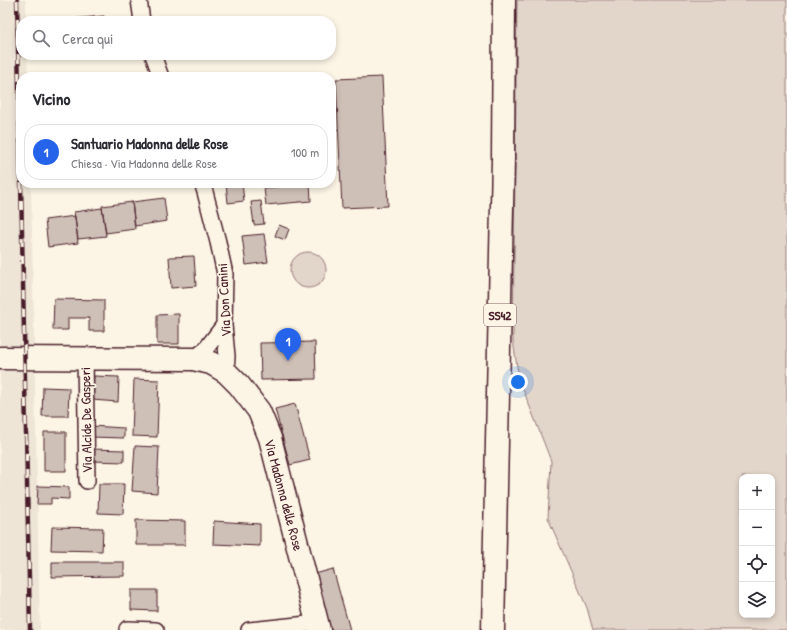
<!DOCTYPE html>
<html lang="it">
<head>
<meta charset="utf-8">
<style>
	:root { --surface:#fff; --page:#f2f2f3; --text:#2b2b33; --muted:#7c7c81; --line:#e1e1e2; --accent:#2563eb }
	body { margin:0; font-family:"Patrick Hand",sans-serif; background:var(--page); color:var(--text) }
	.controls { position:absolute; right:12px; bottom:12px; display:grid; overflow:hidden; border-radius:8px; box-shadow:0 2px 6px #0003 }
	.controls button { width:36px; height:36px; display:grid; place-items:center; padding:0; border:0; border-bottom:1px solid var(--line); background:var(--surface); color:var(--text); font:20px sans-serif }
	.you { position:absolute; left:518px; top:382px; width:14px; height:14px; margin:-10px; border:3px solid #fff; border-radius:50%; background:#1a73e8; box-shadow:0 0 0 6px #1a73e833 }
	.badge { display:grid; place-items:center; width:26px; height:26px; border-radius:50%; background:var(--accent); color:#fff; font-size:13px; font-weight:700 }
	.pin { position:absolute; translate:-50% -33px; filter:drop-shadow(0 1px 2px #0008) }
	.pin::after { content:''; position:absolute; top:21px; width:14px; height:12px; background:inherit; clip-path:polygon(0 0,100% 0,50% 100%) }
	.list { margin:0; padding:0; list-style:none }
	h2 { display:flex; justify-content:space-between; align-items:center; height:52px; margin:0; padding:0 16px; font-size:17px }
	h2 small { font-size:13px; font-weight:400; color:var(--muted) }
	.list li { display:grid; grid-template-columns:26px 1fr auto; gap:12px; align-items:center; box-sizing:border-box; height:56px; margin:0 8px 8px; padding:0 8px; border:1px solid var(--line); border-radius:16px }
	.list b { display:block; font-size:15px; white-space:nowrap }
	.list p { margin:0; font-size:13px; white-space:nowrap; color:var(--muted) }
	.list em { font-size:13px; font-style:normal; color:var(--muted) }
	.icon { flex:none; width:22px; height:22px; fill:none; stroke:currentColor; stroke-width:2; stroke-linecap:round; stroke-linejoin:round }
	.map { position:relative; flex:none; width:787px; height:630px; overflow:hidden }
	.search { position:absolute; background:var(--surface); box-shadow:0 2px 6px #0003; left:16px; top:16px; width:320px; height:44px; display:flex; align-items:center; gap:10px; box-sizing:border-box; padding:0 14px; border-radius:16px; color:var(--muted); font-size:15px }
	.panel { position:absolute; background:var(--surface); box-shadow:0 2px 6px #0003; left:16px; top:72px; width:320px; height:116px; border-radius:16px }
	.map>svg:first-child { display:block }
	.built { fill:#eee5d7 }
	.green { fill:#e2d5ca; stroke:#967a7a; fill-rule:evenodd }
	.building { fill:#cfc0b7; stroke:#4a1f2b }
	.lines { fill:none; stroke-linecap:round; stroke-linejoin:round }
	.street-casing { stroke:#4a1f2b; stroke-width:18 }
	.secondary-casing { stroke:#4a1f2b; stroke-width:25 }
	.highway-casing { stroke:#4a1f2b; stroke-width:25 }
	.street { stroke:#fcf5e5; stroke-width:15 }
	.secondary { stroke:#fcf5e5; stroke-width:22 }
	.highway { stroke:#fcf5e5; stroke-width:22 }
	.rail-casing { stroke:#4a1f2b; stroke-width:4.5 }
	.rail { stroke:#fcf5e5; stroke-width:3; stroke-dasharray:9; stroke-linecap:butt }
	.labels { text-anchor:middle; stroke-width:3.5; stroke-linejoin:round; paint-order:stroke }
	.shield { fill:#fcf5e5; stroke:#7f5f63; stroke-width:1 }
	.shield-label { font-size:13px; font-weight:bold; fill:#4a1f2b }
	.street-label { font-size:14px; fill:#4a1f2b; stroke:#fcf5e5 }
</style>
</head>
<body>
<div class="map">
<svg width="787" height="630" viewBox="0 0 787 630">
	<rect width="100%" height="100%" fill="#fcf5e5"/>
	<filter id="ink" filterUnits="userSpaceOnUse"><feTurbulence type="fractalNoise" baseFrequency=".025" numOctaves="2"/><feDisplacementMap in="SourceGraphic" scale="8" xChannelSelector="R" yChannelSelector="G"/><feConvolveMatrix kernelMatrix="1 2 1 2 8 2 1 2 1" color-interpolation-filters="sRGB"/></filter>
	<g filter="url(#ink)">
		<path class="built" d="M0,0h26v21h-5v34h6l1,22h-7v106h10l9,447h-40z"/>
		<path class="green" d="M517,0h270v630h-194l-6,-22 -39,-90 3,-57 -32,-82 -6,-38zM742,477h30v138h-30z
			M290 270a18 18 0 1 1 36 0a18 18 0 1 1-36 0Z"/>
		<path class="building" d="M104,16l1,5h-57z
			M382,77l6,129 -46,2 -6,-129z
			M226,183h16l2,18 -16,2z
			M295,183h15l1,18 -45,4 -2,-17 31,-3z
			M164,198l3,23 -32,5 -3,-24z
			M261,201l3,23 -10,1 -3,-23z
			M132,202l3,27 -29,4 -4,-27z
			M102,208l4,28 -28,3 -4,-27z
			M75,216l3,27 -30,4 -3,-27z
			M279,225l10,4 -4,11 -10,-4z
			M264,234l4,28 -22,3 -4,-29z
			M194,256l2,30 -25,2 -2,-31z
			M54,299l50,1v31h-15v-13h-21v12h-15z
			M179,314v30h-22v-29z
			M315,342l1,37 -55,1 -1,-37z
			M94,376l25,1 -1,25 -26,-2z
			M134,379l25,1 -2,57 -25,-1z
			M43,387l26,1 -1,28h-26z
			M295,404l15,56 -20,5 -15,-56z
			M91,426l33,2v10l-34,-1z
			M44,432h22v39h-22z
			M135,446l24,1 -2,46 -25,-2z
			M92,449l32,1v12l-32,-1z
			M99,484h25l-1,30 -25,-1z
			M38,486l31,1v12l-18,-1v6h-14z
			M136,520l49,1v24h-49z
			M214,521l46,3v22l-47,-2z
			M52,527l51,1 -1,23 -51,-1z
			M52,562h72v14l-72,1z
			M333,569l17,61h-20l-15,-56z
			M131,590h26v21l-26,-1z"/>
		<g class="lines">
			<defs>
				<path id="street" d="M139,0l3,21
					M153,55l8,22
					M202,183l3,9 13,50 7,32 -1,51 3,31 -1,16
					M85,358l2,123
					M193,359l12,-9 19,-25
					M127,629l29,1
					M249,630l68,-7"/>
				<path id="secondary" d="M0,358l193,1 18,4 15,9 13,13 20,26 11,27 49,192"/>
				<path id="highway" d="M493,630l10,-471 1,-159"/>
			</defs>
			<use href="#street" class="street-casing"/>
			<use href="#secondary" class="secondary-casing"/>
			<use href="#highway" class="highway-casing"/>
			<use href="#street" class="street"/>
			<use href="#secondary" class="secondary"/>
			<use href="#highway" class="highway"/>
			<defs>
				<path id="rail" d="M17,0l4,178
					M21,183l9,447"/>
			</defs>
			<use href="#rail" class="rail-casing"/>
			<use href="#rail" class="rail"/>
		</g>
	</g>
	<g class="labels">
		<rect class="shield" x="484" y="304" width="32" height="22" rx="3"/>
		<g class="shield-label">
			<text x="500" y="320">SS42</text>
		</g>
		<g class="street-label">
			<text transform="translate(224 300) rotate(-93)" y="5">Via Don Canini</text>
			<text transform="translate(86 420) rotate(-91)" y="5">Via Alcide De Gasperi</text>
			<text transform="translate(284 495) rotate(75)" y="5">Via Madonna delle Rose</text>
		</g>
	</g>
</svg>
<div class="controls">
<button>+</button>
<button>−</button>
<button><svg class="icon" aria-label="locate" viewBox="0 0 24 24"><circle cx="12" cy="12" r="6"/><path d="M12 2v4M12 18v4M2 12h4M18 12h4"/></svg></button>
<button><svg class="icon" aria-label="layers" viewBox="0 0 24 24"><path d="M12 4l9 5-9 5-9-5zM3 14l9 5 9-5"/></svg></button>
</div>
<div class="you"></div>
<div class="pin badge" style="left:288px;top:361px">1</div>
<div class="search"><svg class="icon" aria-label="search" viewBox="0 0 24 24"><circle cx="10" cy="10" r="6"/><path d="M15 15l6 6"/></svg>Cerca qui</div>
<section class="panel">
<h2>Vicino<small></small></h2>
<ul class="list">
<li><span class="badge">1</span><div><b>Santuario Madonna delle Rose</b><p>Chiesa · Via Madonna delle Rose</p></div><em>100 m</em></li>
</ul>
</section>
</div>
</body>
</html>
